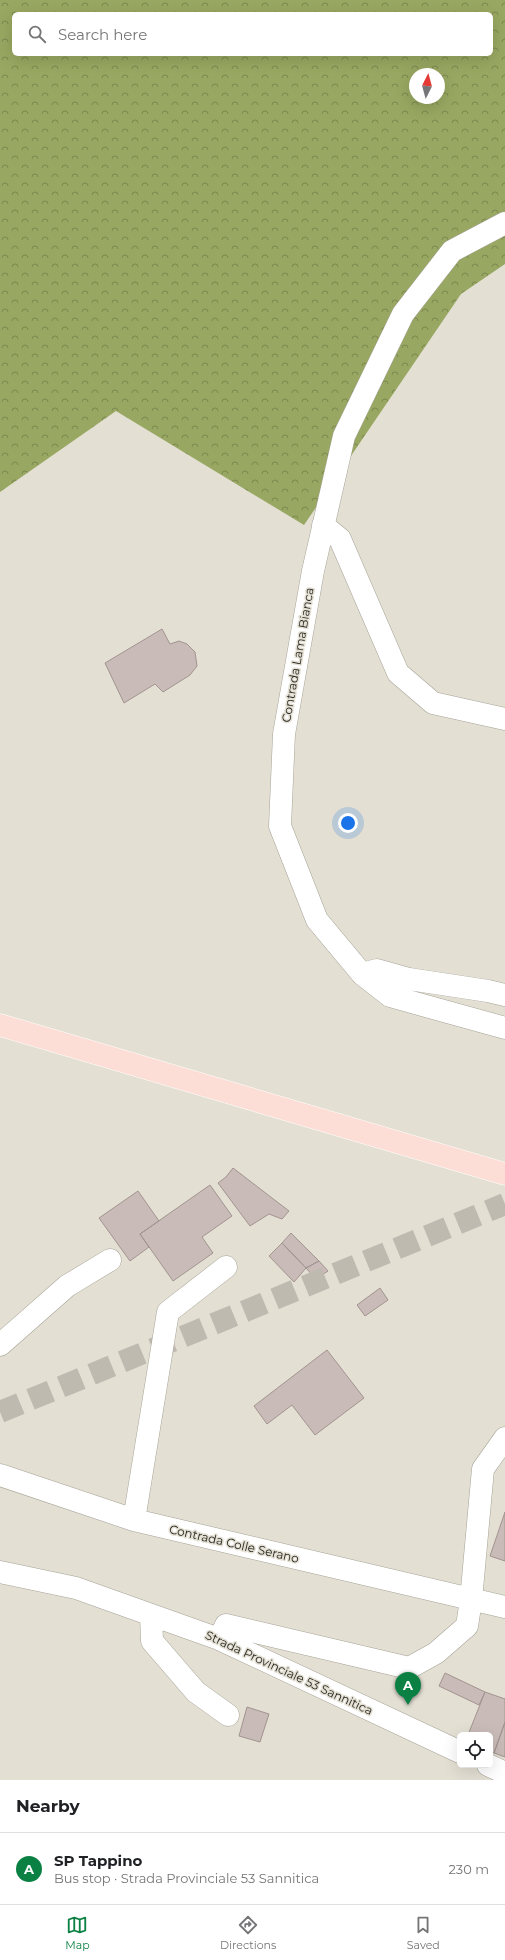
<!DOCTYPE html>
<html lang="en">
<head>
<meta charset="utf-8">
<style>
	:root { --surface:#fff; --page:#f2f2f2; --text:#202124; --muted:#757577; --line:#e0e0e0; --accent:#0b8043 }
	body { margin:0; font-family:Montserrat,sans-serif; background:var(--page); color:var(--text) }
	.controls { position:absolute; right:12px; bottom:12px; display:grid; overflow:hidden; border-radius:6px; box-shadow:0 4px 16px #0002 }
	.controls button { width:36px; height:36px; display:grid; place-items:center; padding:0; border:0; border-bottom:1px solid var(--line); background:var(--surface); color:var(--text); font:20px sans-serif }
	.compass { position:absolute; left:409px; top:68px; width:36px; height:36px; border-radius:50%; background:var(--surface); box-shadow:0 4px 16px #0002; rotate:6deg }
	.you { position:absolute; left:348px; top:823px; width:14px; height:14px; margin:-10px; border:3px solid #fff; border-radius:50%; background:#1a73e8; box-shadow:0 0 0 6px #1a73e833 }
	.badge { display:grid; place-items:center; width:26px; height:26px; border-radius:50%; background:var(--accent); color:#fff; font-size:13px; font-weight:700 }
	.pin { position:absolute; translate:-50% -33px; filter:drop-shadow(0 1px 2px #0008) }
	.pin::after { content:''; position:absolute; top:21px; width:14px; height:12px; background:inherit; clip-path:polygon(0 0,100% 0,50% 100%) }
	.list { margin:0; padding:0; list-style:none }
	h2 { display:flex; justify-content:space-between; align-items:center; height:52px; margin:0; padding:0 16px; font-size:17px }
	h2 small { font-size:13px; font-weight:400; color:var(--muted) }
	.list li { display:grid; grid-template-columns:26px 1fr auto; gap:12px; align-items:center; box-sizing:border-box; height:72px; padding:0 16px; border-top:1px solid var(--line) }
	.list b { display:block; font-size:15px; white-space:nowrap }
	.list p { margin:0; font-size:13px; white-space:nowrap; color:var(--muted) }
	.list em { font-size:13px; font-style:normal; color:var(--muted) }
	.icon { flex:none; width:22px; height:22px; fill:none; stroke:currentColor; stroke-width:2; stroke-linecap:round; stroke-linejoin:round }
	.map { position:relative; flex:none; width:505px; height:1780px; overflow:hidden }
	.search { position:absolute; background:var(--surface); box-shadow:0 4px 16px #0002; left:12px; right:12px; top:12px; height:44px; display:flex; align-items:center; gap:10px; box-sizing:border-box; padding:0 14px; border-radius:6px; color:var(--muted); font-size:15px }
	.sheet { height:124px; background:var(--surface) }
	nav { display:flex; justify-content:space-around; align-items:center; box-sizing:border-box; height:56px; border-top:1px solid var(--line); background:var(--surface); font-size:11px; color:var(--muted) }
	nav a { display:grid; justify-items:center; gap:2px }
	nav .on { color:var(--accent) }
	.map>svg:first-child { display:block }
	.forest { fill:url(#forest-crowns); fill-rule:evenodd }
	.building { fill:#c9bbb7; stroke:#a29490 }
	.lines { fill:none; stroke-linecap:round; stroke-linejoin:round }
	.major-tunnel { stroke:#bebab0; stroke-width:22; stroke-dasharray:22 11; stroke-linecap:butt }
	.minor-casing { stroke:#a6a397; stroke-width:23 }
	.major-casing { stroke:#fff; stroke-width:23 }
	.minor { stroke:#fff; stroke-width:22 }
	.major { stroke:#fcded7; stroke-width:22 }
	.labels { text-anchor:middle; stroke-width:3; stroke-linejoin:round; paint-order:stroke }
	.street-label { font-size:12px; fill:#282722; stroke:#e3dfd3 }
</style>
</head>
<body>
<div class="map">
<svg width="505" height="1780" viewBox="0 0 505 1780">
	<defs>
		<pattern id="forest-crowns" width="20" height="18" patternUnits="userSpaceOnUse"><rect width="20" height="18" fill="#98a761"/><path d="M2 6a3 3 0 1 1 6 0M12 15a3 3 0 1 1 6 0" fill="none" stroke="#7c8850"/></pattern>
	</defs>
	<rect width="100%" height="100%" fill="#e3dfd3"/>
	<path class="forest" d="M0,0h505v264l-44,30 -157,231 -188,-114 -116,81zM14,14h477v40h-477zM415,74h24v24h-24z"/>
	<path class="building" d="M162,629l8,15 9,-3 8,3 8,8 2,14 -7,9 -27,17 -8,-8 -31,19 -19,-40z
		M233,1168l56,43 -7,8 -13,-5 -19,12 -32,-43 8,-6z
		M210,1185l22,31 -30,21 11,16 -40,28 -33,-47z
		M138,1191l21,30 -19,13 9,13 -19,14 -31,-43z
		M291,1233l28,28 -13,7 -24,-25z
		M282,1243l24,25 -12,14 -25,-26z
		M319,1261l9,10 -12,8 -10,-11z
		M380,1288l8,12 -23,16 -8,-11z
		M327,1350l37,48 -49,37 -23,-30 -25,19 -13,-18z
		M505,1512v49l-15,-5z
		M445,1673l40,19 -6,13 -40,-19z
		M485,1692l20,7v23l-11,31 -4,-2v-16h-22z
		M247,1707l22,7 -9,28 -21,-6z
		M505,1722v35l-11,-4z"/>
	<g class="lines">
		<path class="major-tunnel" d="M0,1412l505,-208"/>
		<defs>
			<path id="minor" d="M505,223l-53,28 -49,63 -59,122 -31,135 -29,163 -4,92 37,94 45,54 28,22 115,32
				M323,525l17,14 58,134 35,30 72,16
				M362,974l15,-4 32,9 79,12 17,4
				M0,1345l67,-59 43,-26
				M0,1475l134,45 371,87
				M134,1520l34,-208 58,-45
				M0,1572l76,16 143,51 241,113
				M151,1615l1,26 44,51 32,23
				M219,1639l7,-14 183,43 27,-15 31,-27 4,-26 12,-131 22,-31
				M488,1765l17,8"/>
			<path id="major" d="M0,1025l505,149"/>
		</defs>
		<use href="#minor" class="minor-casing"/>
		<use href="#major" class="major-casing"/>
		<use href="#minor" class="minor"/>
		<use href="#major" class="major"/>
	</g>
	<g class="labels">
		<g class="street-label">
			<text transform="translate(298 655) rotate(-80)" y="4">Contrada Lama Bianca</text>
			<text transform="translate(234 1544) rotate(13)" y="4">Contrada Colle Serano</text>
			<text transform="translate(289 1673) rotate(25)" y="4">Strada Provinciale 53 Sannitica</text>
		</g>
	</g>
</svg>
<div class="controls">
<button><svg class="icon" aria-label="locate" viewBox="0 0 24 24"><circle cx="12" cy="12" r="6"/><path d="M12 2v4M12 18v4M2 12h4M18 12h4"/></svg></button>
</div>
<svg class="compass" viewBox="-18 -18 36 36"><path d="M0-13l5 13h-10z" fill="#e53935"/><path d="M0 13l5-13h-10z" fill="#757577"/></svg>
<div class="you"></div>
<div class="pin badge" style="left:408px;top:1705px">A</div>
<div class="search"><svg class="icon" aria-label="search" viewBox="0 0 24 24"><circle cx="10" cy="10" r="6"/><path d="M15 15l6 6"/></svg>Search here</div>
</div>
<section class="sheet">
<h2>Nearby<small></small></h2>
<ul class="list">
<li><span class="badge">A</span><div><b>SP Tappino</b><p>Bus stop · Strada Provinciale 53 Sannitica</p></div><em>230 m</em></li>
</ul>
</section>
<nav>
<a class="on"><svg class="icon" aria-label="map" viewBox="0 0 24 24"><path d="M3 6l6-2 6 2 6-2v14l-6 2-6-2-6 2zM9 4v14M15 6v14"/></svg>Map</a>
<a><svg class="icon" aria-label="directions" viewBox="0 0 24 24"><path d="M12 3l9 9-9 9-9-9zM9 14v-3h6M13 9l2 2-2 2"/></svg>Directions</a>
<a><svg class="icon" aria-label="saved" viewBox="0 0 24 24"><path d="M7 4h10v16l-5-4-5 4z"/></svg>Saved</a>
</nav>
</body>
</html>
